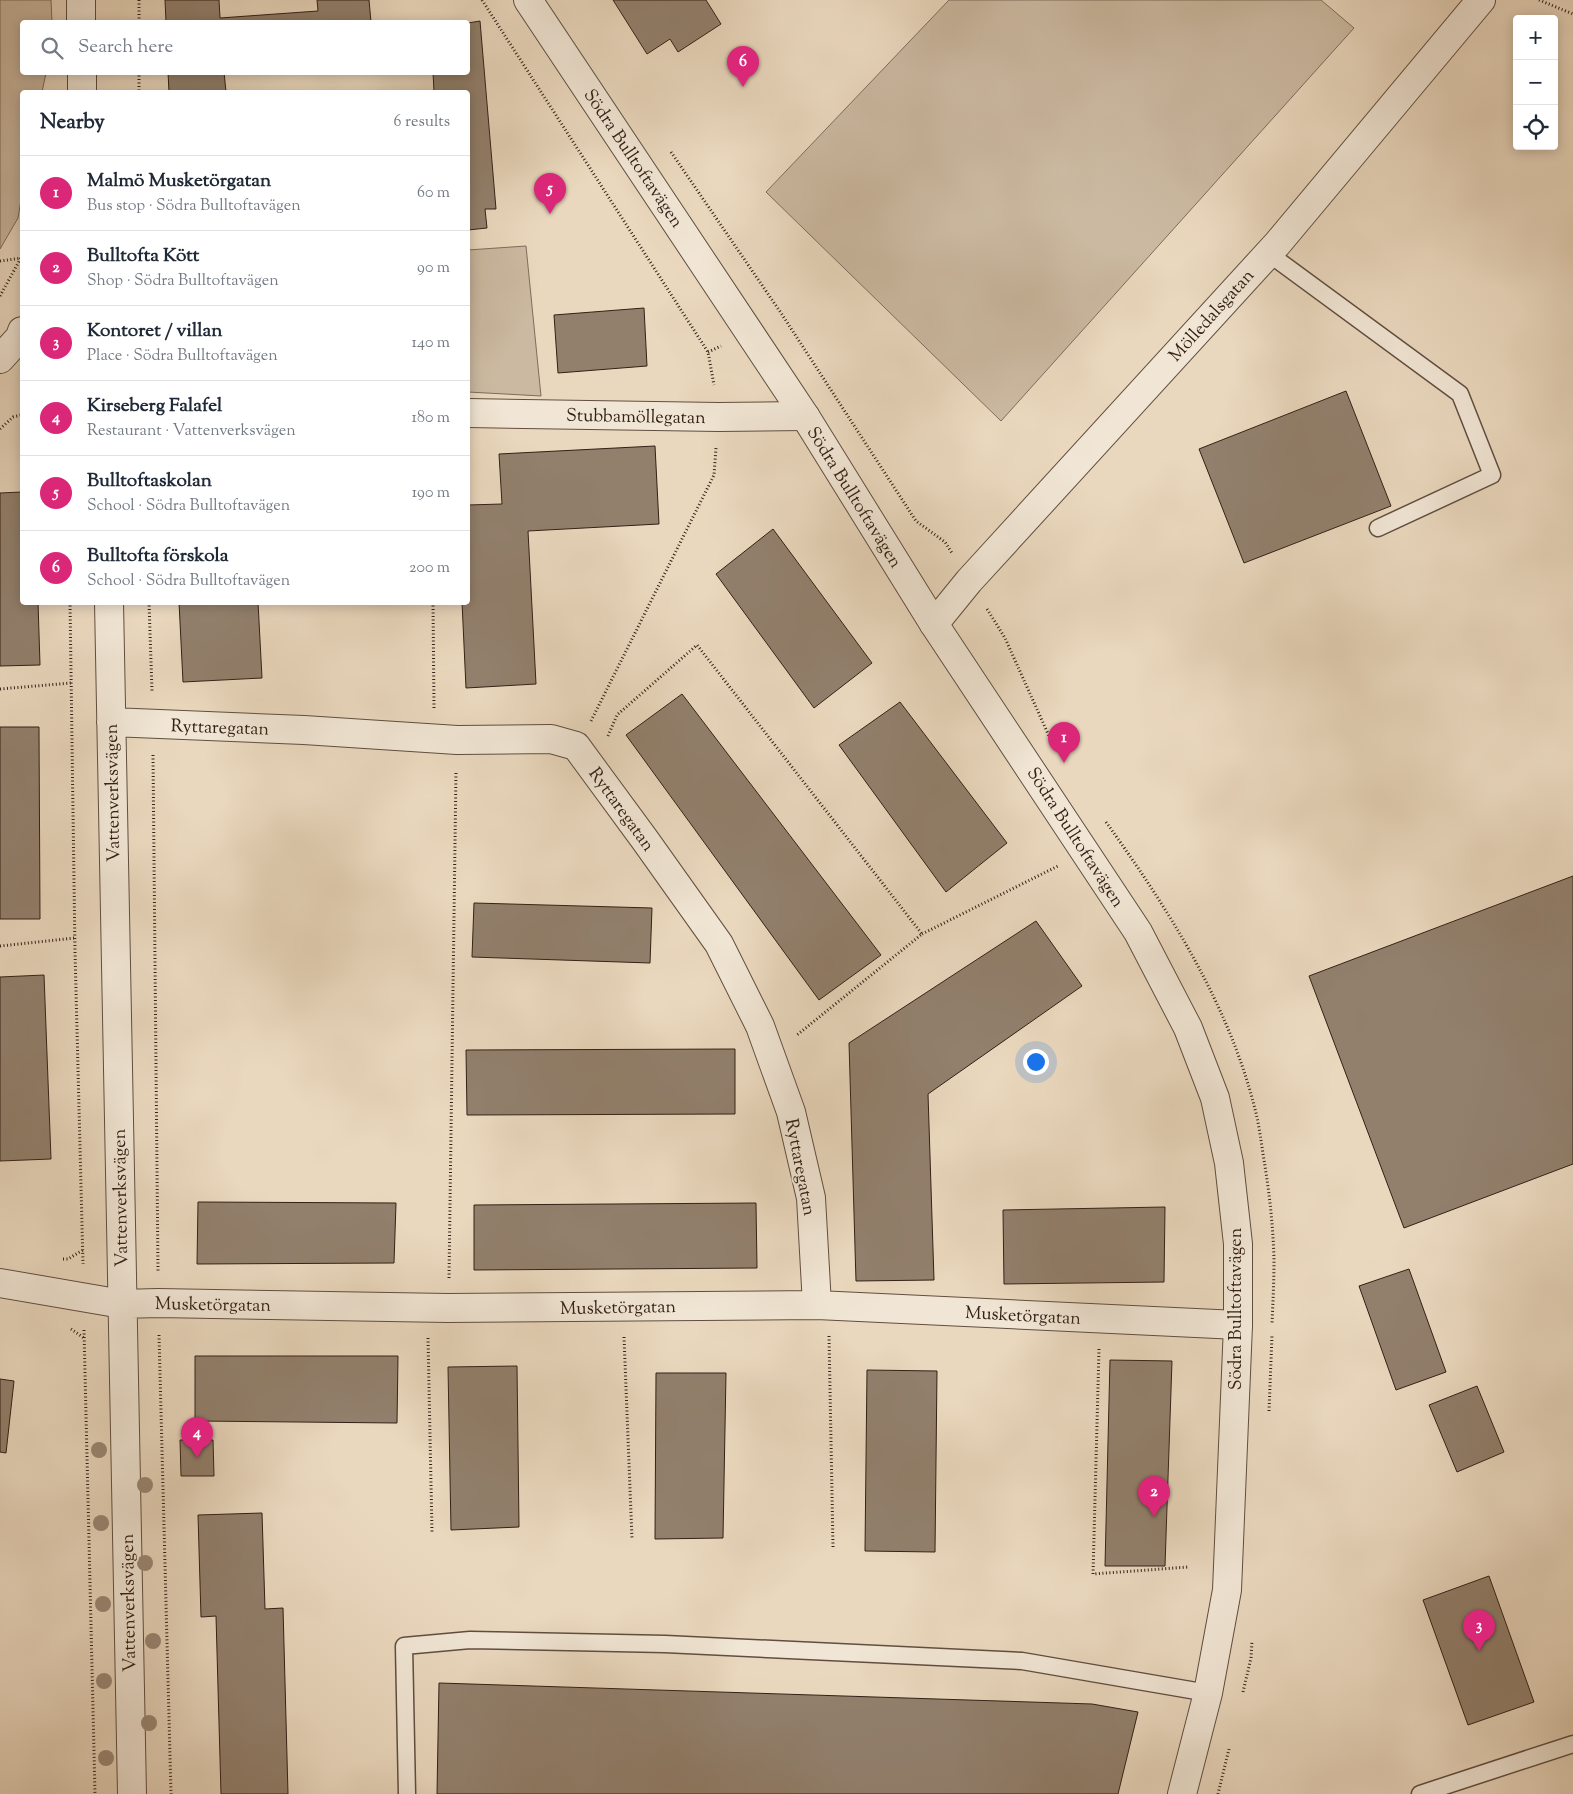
<!DOCTYPE html>
<html lang="en">
<head>
<meta charset="utf-8">
<style>
	:root { --surface:#fff; --page:#f2f2f3; --text:#1f2937; --muted:#747a83; --line:#e0e1e3; --accent:#db2777 }
	body { margin:0; font-family:"Sorts Mill Goudy",serif; background:var(--page); color:var(--text) }
	.controls { position:absolute; right:15px; top:15px; display:grid; overflow:hidden; border-radius:5px; box-shadow:0 2px 12px #0003 }
	.controls button { width:45px; height:45px; display:grid; place-items:center; padding:0; border:0; border-bottom:1px solid var(--line); background:var(--surface); color:var(--text); font:25px sans-serif }
	.you { position:absolute; left:1035px; top:1061px; width:18px; height:18px; margin:-12px; border:4px solid #fff; border-radius:50%; background:#1a73e8; box-shadow:0 0 0 8px #1a73e833 }
	.badge { display:grid; place-items:center; width:32px; height:32px; border-radius:50%; background:var(--accent); color:#fff; font-size:16px; font-weight:700 }
	.pin { position:absolute; translate:-50% -41px; filter:drop-shadow(0 1px 2px #0008) }
	.pin::after { content:''; position:absolute; top:26px; width:18px; height:15px; background:inherit; clip-path:polygon(0 0,100% 0,50% 100%) }
	.list { margin:0; padding:0; list-style:none }
	h2 { display:flex; justify-content:space-between; align-items:center; height:65px; margin:0; padding:0 20px; font-size:21px }
	h2 small { font-size:16px; font-weight:400; color:var(--muted) }
	.list li { display:grid; grid-template-columns:32px 1fr auto; gap:15px; align-items:center; box-sizing:border-box; height:75px; padding:0 20px; border-top:1px solid var(--line) }
	.list b { display:block; font-size:19px; white-space:nowrap }
	.list p { margin:0; font-size:16px; white-space:nowrap; color:var(--muted) }
	.list em { font-size:16px; font-style:normal; color:var(--muted) }
	.icon { flex:none; width:28px; height:28px; fill:none; stroke:currentColor; stroke-width:2; stroke-linecap:round; stroke-linejoin:round }
	.map { position:relative; flex:none; width:1573px; height:1794px; overflow:hidden }
	.search { position:absolute; background:var(--surface); box-shadow:0 2px 12px #0003; left:20px; top:20px; width:450px; height:55px; display:flex; align-items:center; gap:12px; box-sizing:border-box; padding:0 18px; border-radius:5px; color:var(--muted); font-size:19px }
	.panel { position:absolute; background:var(--surface); box-shadow:0 2px 12px #0003; left:20px; top:90px; width:450px; height:515px; border-radius:5px }
	.map>svg:first-child { display:block }
	.green { fill:#cbb9a1; stroke:#7f6c5c }
	.building { fill:#92806d; stroke:#332016 }
	.lines { fill:none; stroke-linecap:round; stroke-linejoin:round }
	.service-casing { stroke:#614e40; stroke-width:19 }
	.minor-casing { stroke:#614e40; stroke-width:30 }
	.tertiary-casing { stroke:#614e40; stroke-width:30 }
	.path { stroke:#332016; stroke-width:3; stroke-dasharray:1 2.5; stroke-linecap:butt }
	.service { stroke:#f1e6d5; stroke-width:16 }
	.minor { stroke:#f1e6d5; stroke-width:28 }
	.tertiary { stroke:#f1e6d5; stroke-width:28 }
	.tree { fill:#9a8875 }
	.labels { text-anchor:middle; stroke-width:4; stroke-linejoin:round; paint-order:stroke }
	.street-label { font-size:18px; fill:#332016; stroke:#f1e6d5 }
</style>
</head>
<body>
<div class="map">
<svg width="1573" height="1794" viewBox="0 0 1573 1794">
	<rect width="100%" height="100%" fill="#ead8be"/>
	<filter id="stains"><feTurbulence type="fractalNoise" baseFrequency=".004" numOctaves="4"/><feColorMatrix values="0 0 0 0 .2 0 0 0 0 .09 0 0 0 0 .02 0 0 0 .5 -.17"/></filter>
	<radialGradient id="worn" r=".72"><stop offset=".6" stop-color="#630" stop-opacity="0"/><stop offset="1" stop-color="#630" stop-opacity=".3"/></radialGradient>
	<path class="green" d="M0,0h51l1,22h-30v50l24,1 -4,19h-20v102l-4,24 -18,31z
		M949,0h372l33,28 -353,393 -235,-229z
		M526,246l15,150 -73,-4v-142z"/>
	<path class="building" d="M165,0h54l1,18 98,-7 -1,-11h52l2,22h-205z
		M613,0h93l15,24 -43,28 -8,-13 -23,15z
		M480,21l16,188h-11l2,19 -19,2v-138h-34l-1,-20h35v-49z
		M168,72h56l2,20h-57z
		M644,308l3,58 -89,7 -4,-58z
		M1346,391l45,115 -147,57 -45,-114z
		M655,446l4,78 -131,7 8,153 -70,4 -4,-86h6v-97l34,-1 -3,-50z
		M22,492v110h16l2,63 -40,1v-173z
		M773,529l99,134 -58,45 -98,-134z
		M179,602h79l4,76 -79,4z
		M682,694l199,261 -62,45 -193,-265z
		M900,702l107,141 -61,49 -107,-147z
		M0,727h39l1,192h-40z
		M1573,876v288l-169,64 -95,-252z
		M474,903l178,5 -2,55 -178,-6z
		M1036,921l46,65 -154,108 6,186 -78,1 -7,-238z
		M44,975l7,184 -51,2v-184z
		M735,1049v65l-268,1 -1,-65z
		M198,1202l198,1 -2,60 -197,1z
		M756,1203l1,65 -283,2v-65z
		M1165,1207l-1,75 -160,2 -1,-74z
		M1409,1269l37,103 -50,18 -37,-104z
		M195,1356h203l-1,67 -202,-2z
		M1110,1360l62,1 -7,205h-60z
		M517,1366l2,161 -68,3 -3,-163z
		M867,1370l70,1 -2,181 -70,-1z
		M656,1373h70l-3,165 -68,1z
		M0,1379l14,2 -8,72 -6,-1z
		M1477,1386l27,66 -47,20 -28,-67z
		M180,1440h33l1,36h-33z
		M262,1513l3,96 18,-1 5,186h-67l-5,-178 -15,1 -3,-102z
		M1489,1576l45,126 -66,23 -45,-125z
		M439,1683l653,21 46,8 -20,82h-681z"/>
	<g class="lines">
		<defs>
			<path id="service" d="M1268,253l192,141 32,81 -114,53
				M407,1794l-3,-148 66,-6 195,4 357,17 186,32
				M1420,1794l153,-50"/>
			<path id="minor" d="M81,0v22
				M82,72v20
				M0,359l20,-22 2,-6
				M468,413l251,4 86,-1
				M109,602l23,1192
				M934,624l35,-43 309,-338 203,-243
				M111,722l193,8 153,10 94,-1 25,7 69,94 74,104 41,82 31,86 20,86 6,107
				M0,1283l122,21 36,-1 290,5 369,-3 421,20"/>
			<path id="tertiary" d="M528,0l277,416 129,208 204,308 50,96 27,70 14,65 9,81v81l-11,265 -19,103 -26,101"/>
		</defs>
		<use href="#service" class="service-casing"/>
		<use href="#minor" class="minor-casing"/>
		<use href="#tertiary" class="tertiary-casing"/>
		<path class="path" d="M139,0v22
			M482,0l226,352 6,33
			M1539,0l34,14
			M139,72v20
			M671,152l110,161 135,208 29,21 7,11
			M0,261l22,-3
			M0,296l22,-40
			M708,352l13,-6
			M0,429l13,-12 9,-2
			M70,602l5,349 8,313
			M149,602l3,89
			M433,602l1,106
			M987,609l18,29 44,98
			M0,689l71,-6
			M591,721l123,-246 2,-27
			M608,736l9,-21 80,-70 225,289 -125,101
			M153,755l5,516
			M1106,822c63,88 124,184 150,291 3,13 5,27 7,41 6,35 10,70 11,105 0,21 -1,43 -2,64
			M922,934l136,-68
			M0,946l75,-8
			M63,1259h5l15,-9
			M449,1278l7,-507
			M71,1329l13,9
			M84,1330l11,464
			M159,1335l12,459
			M829,1336l4,211
			M624,1337l8,202
			M428,1338l4,194
			M1099,1349l-6,225 95,-7
			M1269,1411l3,-76
			M1243,1692l8,-34 1,-17
			M1218,1794l11,-45"/>
		<use href="#service" class="service"/>
		<use href="#minor" class="minor"/>
		<use href="#tertiary" class="tertiary"/>
	</g>
	<g class="tree">
		<circle cx="99" cy="1450" r="8"/>
		<circle cx="145" cy="1485" r="8"/>
		<circle cx="101" cy="1523" r="8"/>
		<circle cx="145" cy="1563" r="8"/>
		<circle cx="103" cy="1604" r="8"/>
		<circle cx="153" cy="1641" r="8"/>
		<circle cx="104" cy="1681" r="8"/>
		<circle cx="149" cy="1723" r="8"/>
		<circle cx="106" cy="1758" r="8"/>
	</g>
	<g class="labels">
		<g class="street-label">
			<text transform="translate(634 158) rotate(56)" y="6">Södra Bulltoftavägen</text>
			<text transform="translate(1211 315) rotate(-48)" y="6">Mölledalsgatan</text>
			<text transform="translate(636 416) rotate(1)" y="6">Stubbamöllegatan</text>
			<text transform="translate(855 497) rotate(58)" y="6">Södra Bulltoftavägen</text>
			<text transform="translate(220 727) rotate(2)" y="6">Ryttaregatan</text>
			<text transform="translate(112 793) rotate(-91)" y="6">Vattenverksvägen</text>
			<text transform="translate(622 809) rotate(54)" y="6">Ryttaregatan</text>
			<text transform="translate(1076 837) rotate(57)" y="6">Södra Bulltoftavägen</text>
			<text transform="translate(801 1167) rotate(79)" y="6">Ryttaregatan</text>
			<text transform="translate(120 1198) rotate(-91)" y="6">Vattenverksvägen</text>
			<text transform="translate(213 1304) rotate(1)" y="6">Musketörgatan</text>
			<text transform="translate(618 1307) rotate(-1)" y="6">Musketörgatan</text>
			<text transform="translate(1235 1309) rotate(-90)" y="6">Södra Bulltoftavägen</text>
			<text transform="translate(1023 1315) rotate(3)" y="6">Musketörgatan</text>
			<text transform="translate(128 1603) rotate(-91)" y="6">Vattenverksvägen</text>
		</g>
	</g>
	<rect width="100%" height="100%" filter="url(#stains)"/>
	<rect width="100%" height="100%" fill="url(#worn)"/>
</svg>
<div class="controls">
<button>+</button>
<button>−</button>
<button><svg class="icon" aria-label="locate" viewBox="0 0 24 24"><circle cx="12" cy="12" r="6"/><path d="M12 2v4M12 18v4M2 12h4M18 12h4"/></svg></button>
</div>
<div class="you"></div>
<div class="pin badge" style="left:1064px;top:763px">1</div>
<div class="pin badge" style="left:1154px;top:1517px">2</div>
<div class="pin badge" style="left:1479px;top:1651px">3</div>
<div class="pin badge" style="left:197px;top:1458px">4</div>
<div class="pin badge" style="left:550px;top:214px">5</div>
<div class="pin badge" style="left:743px;top:87px">6</div>
<div class="search"><svg class="icon" aria-label="search" viewBox="0 0 24 24"><circle cx="10" cy="10" r="6"/><path d="M15 15l6 6"/></svg>Search here</div>
<section class="panel">
<h2>Nearby<small>6 results</small></h2>
<ul class="list">
<li><span class="badge">1</span><div><b>Malmö Musketörgatan</b><p>Bus stop · Södra Bulltoftavägen</p></div><em>60 m</em></li>
<li><span class="badge">2</span><div><b>Bulltofta Kött</b><p>Shop · Södra Bulltoftavägen</p></div><em>90 m</em></li>
<li><span class="badge">3</span><div><b>Kontoret / villan</b><p>Place · Södra Bulltoftavägen</p></div><em>140 m</em></li>
<li><span class="badge">4</span><div><b>Kirseberg Falafel</b><p>Restaurant · Vattenverksvägen</p></div><em>180 m</em></li>
<li><span class="badge">5</span><div><b>Bulltoftaskolan</b><p>School · Södra Bulltoftavägen</p></div><em>190 m</em></li>
<li><span class="badge">6</span><div><b>Bulltofta förskola</b><p>School · Södra Bulltoftavägen</p></div><em>200 m</em></li>
</ul>
</section>
</div>
</body>
</html>
